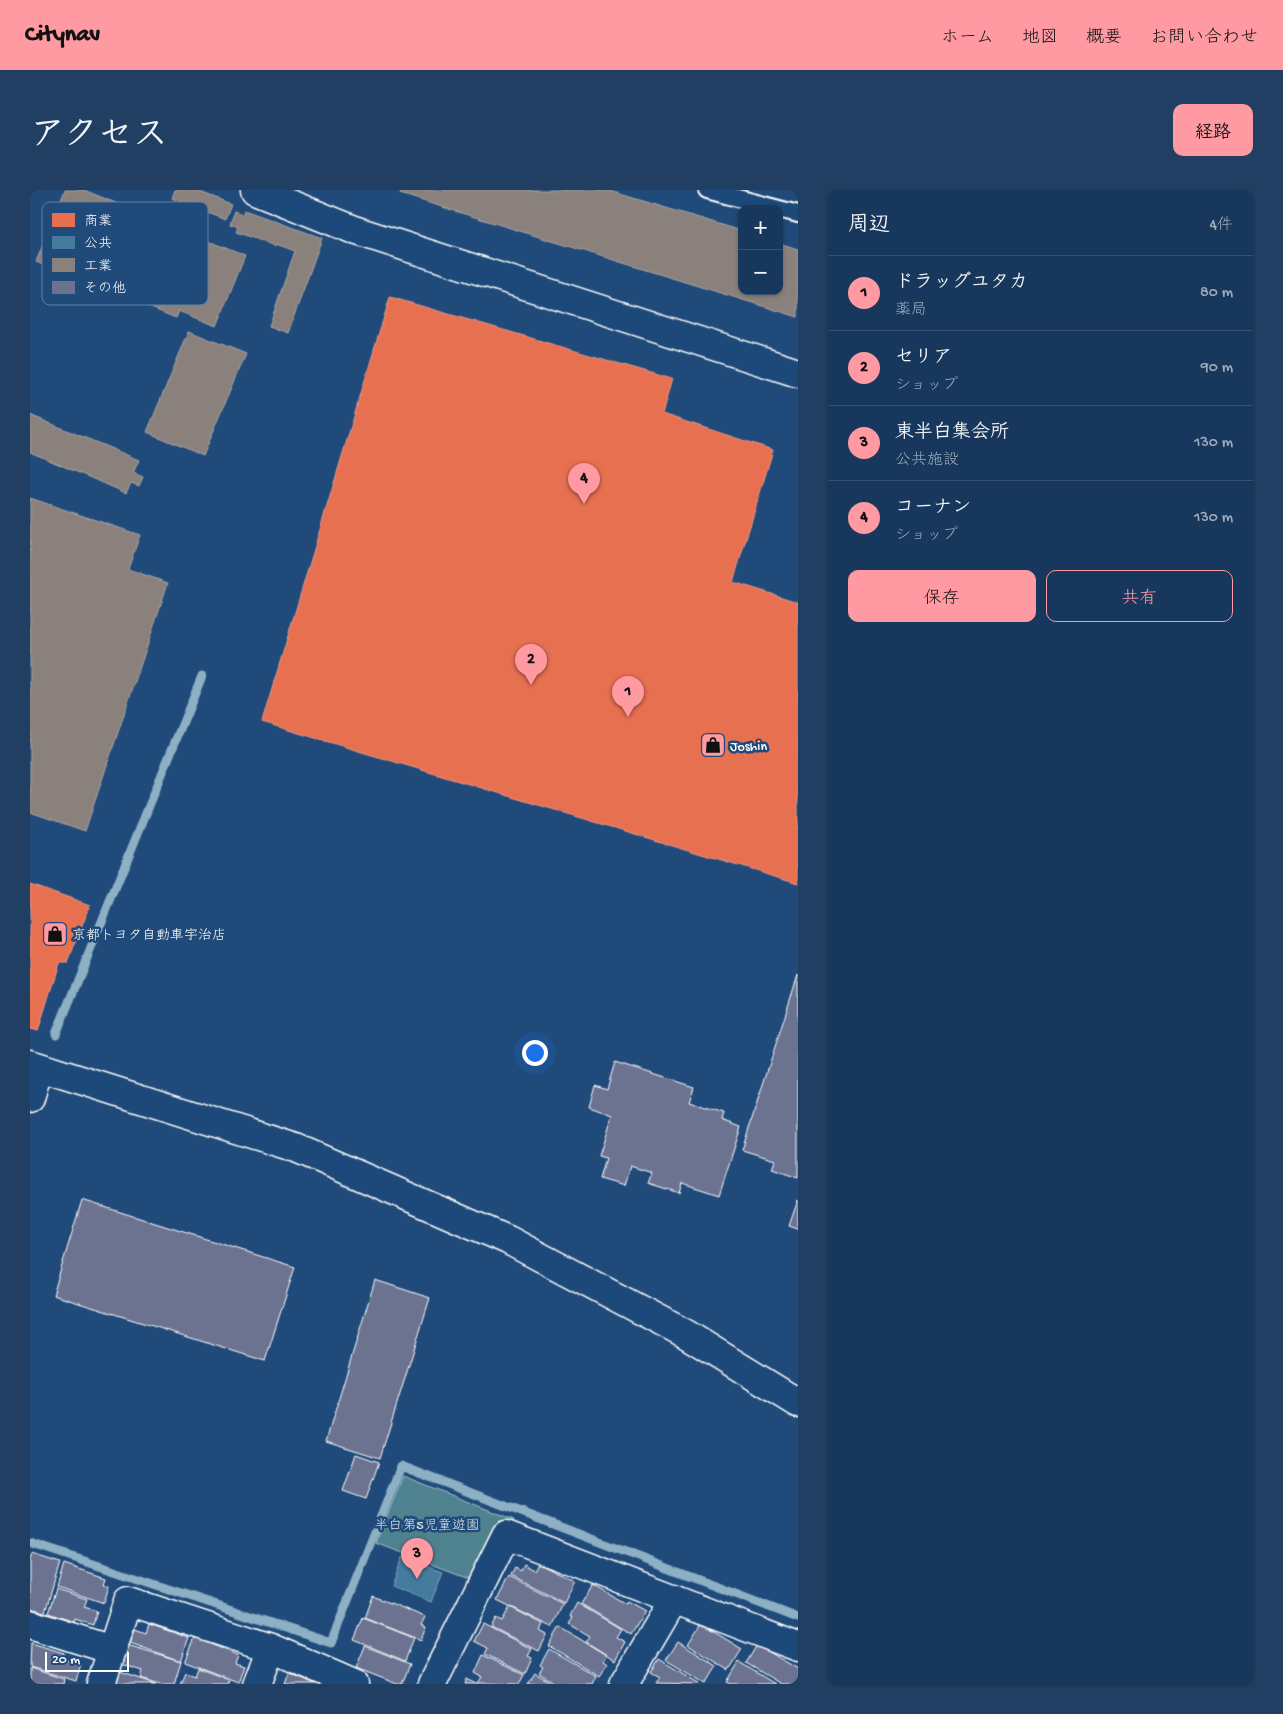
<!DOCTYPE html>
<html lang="ja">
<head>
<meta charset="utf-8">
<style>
	:root { --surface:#17385c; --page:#203f62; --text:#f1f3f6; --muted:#9eacbb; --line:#365272; --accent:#ff9aa2 }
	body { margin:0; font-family:"Gochi Hand","Klee One",sans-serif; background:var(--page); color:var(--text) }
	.controls { position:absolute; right:15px; top:15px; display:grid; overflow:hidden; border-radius:10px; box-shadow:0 1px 4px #0004 }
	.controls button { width:45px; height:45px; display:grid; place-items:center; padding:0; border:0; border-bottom:1px solid var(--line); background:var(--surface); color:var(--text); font:25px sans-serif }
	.scale { position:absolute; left:15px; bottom:12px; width:84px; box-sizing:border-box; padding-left:5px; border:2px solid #fff; border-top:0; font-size:14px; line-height:18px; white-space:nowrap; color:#fff; -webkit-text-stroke:4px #1f4a7a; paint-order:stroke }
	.you { position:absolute; left:504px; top:862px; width:18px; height:18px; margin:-12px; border:4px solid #fff; border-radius:50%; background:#1a73e8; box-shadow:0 0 0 8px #1a73e833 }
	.badge { display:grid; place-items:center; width:32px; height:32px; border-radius:50%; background:var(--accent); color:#111; font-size:16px; font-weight:700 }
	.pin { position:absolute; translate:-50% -41px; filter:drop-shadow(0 1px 2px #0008) }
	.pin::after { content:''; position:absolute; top:26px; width:18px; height:15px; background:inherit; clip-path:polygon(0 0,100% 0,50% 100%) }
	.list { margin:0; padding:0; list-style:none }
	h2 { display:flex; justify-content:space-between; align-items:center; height:65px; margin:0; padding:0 20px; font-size:21px }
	h2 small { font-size:16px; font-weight:400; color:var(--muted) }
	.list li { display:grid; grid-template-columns:32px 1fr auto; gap:15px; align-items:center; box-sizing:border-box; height:75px; padding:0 20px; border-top:1px solid var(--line) }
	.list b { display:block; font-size:19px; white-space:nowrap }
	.list p { margin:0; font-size:16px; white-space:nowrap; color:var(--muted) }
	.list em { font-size:16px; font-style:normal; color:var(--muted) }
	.actions { display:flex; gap:10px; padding:15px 20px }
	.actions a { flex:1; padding:11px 0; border:1px solid var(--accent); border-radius:10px; text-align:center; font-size:18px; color:var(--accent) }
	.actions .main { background:var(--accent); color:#111 }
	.map { position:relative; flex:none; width:768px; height:1494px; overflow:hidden; border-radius:10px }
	header { display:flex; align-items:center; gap:30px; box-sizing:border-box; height:70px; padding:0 25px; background:var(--accent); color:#111 }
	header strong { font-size:24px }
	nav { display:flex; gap:28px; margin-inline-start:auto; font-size:18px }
	.intro { display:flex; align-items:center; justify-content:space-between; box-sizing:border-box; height:120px; padding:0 30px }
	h1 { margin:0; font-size:35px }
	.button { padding:12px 22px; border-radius:10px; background:var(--accent); color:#111; font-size:18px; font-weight:700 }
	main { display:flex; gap:30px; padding:0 30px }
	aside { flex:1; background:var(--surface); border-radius:10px; box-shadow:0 1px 4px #0004 }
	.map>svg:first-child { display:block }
	.park { fill:#50828f; stroke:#a8c0c7 }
	.shops { fill:#e76f51; stroke:#ee9a85 }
	.public { fill:#457b9d; stroke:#7da3ba }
	.industry { fill:#8a817c; stroke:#ada7a3 }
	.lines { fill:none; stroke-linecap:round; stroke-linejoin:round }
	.stream { stroke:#8eb0c5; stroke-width:9 }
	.building { fill:#6c7391; stroke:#fff }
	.lane-casing { stroke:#fff; stroke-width:20 }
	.street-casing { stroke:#fff; stroke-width:31 }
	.secondary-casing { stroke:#fff; stroke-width:31 }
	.lane { stroke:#1f4a7a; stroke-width:16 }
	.street { stroke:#1f4a7a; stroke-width:28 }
	.secondary { stroke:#1f4a7a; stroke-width:28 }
	.labels { text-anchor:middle; stroke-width:5; stroke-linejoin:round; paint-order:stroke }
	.poi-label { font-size:14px; fill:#fff; stroke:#1f4a7a; text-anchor:start }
	.park-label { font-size:14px; fill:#d3e0e3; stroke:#1f4a7a }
	.key { fill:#1f4a7a; stroke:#6280a2; stroke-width:1 }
	.key-label { font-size:14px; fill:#fff }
</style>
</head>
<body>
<header>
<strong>Citynav</strong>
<nav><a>ホーム</a><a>地図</a><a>概要</a><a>お問い合わせ</a></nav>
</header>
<div class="intro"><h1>アクセス</h1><a class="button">経路</a></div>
<main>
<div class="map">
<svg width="768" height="1494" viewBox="0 0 768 1494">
	<rect width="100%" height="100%" fill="#1f4a7a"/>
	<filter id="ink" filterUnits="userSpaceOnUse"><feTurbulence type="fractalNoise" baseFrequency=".02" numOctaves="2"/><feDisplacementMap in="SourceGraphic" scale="10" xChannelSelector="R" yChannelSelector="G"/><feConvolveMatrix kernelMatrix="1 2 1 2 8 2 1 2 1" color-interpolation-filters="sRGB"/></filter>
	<g filter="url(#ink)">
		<path class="park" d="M373,1286l111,44 -32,63 -106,-40z"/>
		<path class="shops" d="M360,107l282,82 -10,35 111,36 -40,132 65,20v281l-536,-161z
			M0,694l60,21 -22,58h-9l-21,68 -8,-2z"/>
		<path class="public" d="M372,1367l41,15 -12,30 -40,-16z"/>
		<path class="industry" d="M35,0h19l161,66 -28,70 -38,-15 -3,7 -140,-56z
			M145,0h20l36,14 -6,15 -23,-9 2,-5 -7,-2 -2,4 -23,-9z
			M372,0h205l135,41v60h37v-48l19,6v68l-398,-123z
			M214,20l78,28 -34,95 -19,-7 26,-75 -19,-7 -1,2 -39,-14 2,-5 -8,-3 4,-13 9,3z
			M159,141l57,23 -43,102 -56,-24z
			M0,225l109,45 -6,13 10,4 -4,9 -8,-3 -5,10 -96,-41z
			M0,308l110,37 -12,34 40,14 -83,248 -55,-19z"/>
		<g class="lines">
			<path class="stream" d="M26,844l146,-358
				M0,1353l301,100 70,-177 397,152"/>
		</g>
		<path class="building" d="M768,785v203l-26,-9 3,-9 -33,-10z
			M585,872l79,25 -5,15 35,11 -2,7 19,7 -22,68 -37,-12 -3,10 -31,-10 4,-10 -22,-7 -6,20 -24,-7 6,-21 -7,-2 13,-41 -23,-8 6,-22 12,4z
			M52,1010l213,67 -30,94 -212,-66z
			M768,1010v29l-9,-3z
			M345,1090l55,18 -50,160 -54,-17z
			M326,1264l23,8 -13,37 -23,-8z
			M2,1364l28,9 -15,49 -15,-4v-48z
			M508,1373l37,18 -11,22 -53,-27 4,-8 6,3 3,-7 10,6z
			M34,1374l42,14 -2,6 5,2 -5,17 -47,-16z
			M479,1387l54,27 -11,23 -55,-27z
			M563,1395l33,19 1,-3 18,10 -14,23 -50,-30z
			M26,1399l31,10 -3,8 13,4 -4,14 -18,-6 -1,3 -26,-9z
			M343,1406l52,21 -4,8 5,2 -5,13 -56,-22z
			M547,1413l44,26 -5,8 9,5 -10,18 -29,-18 4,-6 -21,-12 4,-6 -3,-2z
			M480,1417l33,17 -3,7 7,4 -8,16 -48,-24 5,-9 6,3z
			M333,1428l51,20 -9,23 -51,-21z
			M119,1434l40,14 -8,23 -51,-18 5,-14 11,4z
			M453,1434l49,25 -4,7 4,2 -7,16 -40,-20 3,-6 -14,-7z
			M671,1434l41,25 -13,21 -41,-25z
			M530,1437l46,28 -3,6 4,3 -8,12 -50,-30z
			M165,1448l43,17 -3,8 9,3 -6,16 -53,-20z
			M648,1452l39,24 -11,18 -40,-24z
			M1,1453l33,10 -2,6 19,5 -5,17 -46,-14z
			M97,1455l54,16 -7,23h-14l-19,-6 2,-7 -22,-7z
			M727,1455l41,24v15h-17l-35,-21z
			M335,1456l45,18 -8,20h-5l-41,-16z
			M519,1459l47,27 -4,8h-35l-18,-11 4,-6 -3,-2z
			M453,1465l41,20 -5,9 -41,-1 4,-6 -7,-4z
			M629,1469l41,25 -44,-1 4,-6 -9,-5z
			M709,1472l36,22h-44l-4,-2z
			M0,1478l34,11 -1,5h-33z
			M168,1478l31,12 -2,4h-47l5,-12 10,4z
			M87,1481l39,13h-44z
			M259,1483l27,11h-31z
			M505,1483l19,11h-26z
			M437,1489l10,5h-12z"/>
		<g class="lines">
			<defs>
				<path id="lane" d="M677,0l91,24"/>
				<path id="street" d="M0,908l9,-31
					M0,1434l82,26
					M71,1494l27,-83 143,47 83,36
					M227,1494l14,-36
					M402,1494l74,-149 292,112
					M594,1494l50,-85"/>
				<path id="secondary" d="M225,0l102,41 441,142
					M0,874l266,84 212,92 178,94 112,69"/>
			</defs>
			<use href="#lane" class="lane-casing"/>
			<use href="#street" class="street-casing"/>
			<use href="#secondary" class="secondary-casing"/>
			<use href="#lane" class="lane"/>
			<use href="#street" class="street"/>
			<use href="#secondary" class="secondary"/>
		</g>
	</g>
	<defs>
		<symbol id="shop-square" viewBox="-11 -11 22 22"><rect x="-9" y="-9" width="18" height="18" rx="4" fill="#ff9aa2" stroke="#1f4a7a"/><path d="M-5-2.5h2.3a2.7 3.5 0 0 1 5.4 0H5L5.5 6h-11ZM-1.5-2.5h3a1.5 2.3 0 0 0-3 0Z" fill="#111"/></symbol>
	</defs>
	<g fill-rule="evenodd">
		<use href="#shop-square" x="669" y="541" width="28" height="28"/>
		<use href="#shop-square" x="11" y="730" width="28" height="28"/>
	</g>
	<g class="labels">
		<g class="poi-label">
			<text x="700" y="560">Joshin</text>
			<text x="42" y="749">京都トヨタ自動車宇治店</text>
		</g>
		<g class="park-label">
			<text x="397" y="1339">半白第5児童遊園</text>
		</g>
	</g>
	<rect x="12" y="12" width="166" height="103" rx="8" class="key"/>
	<rect x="22" y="23" width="23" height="14" fill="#e76f51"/>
	<rect x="22" y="46" width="23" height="13" fill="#457b9d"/>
	<rect x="22" y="68" width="23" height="14" fill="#8a817c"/>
	<rect x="22" y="91" width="23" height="13" fill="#6c7391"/>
	<g class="key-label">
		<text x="54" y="35">商業</text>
		<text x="54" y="57">公共</text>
		<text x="54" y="80">工業</text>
		<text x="54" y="102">その他</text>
	</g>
</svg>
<div class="controls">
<button>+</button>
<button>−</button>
</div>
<div class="scale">20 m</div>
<div class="you"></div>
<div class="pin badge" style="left:598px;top:527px">1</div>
<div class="pin badge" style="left:501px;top:495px">2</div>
<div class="pin badge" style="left:387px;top:1389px">3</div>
<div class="pin badge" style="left:554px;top:314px">4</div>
</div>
<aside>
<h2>周辺<small>4件</small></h2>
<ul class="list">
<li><span class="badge">1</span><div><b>ドラッグユタカ</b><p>薬局</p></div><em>80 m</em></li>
<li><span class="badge">2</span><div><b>セリア</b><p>ショップ</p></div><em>90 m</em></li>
<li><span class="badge">3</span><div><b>東半白集会所</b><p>公共施設</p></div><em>130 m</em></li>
<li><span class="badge">4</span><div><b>コーナン</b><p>ショップ</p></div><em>130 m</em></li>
</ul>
<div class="actions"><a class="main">保存</a><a>共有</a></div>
</aside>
</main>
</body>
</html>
